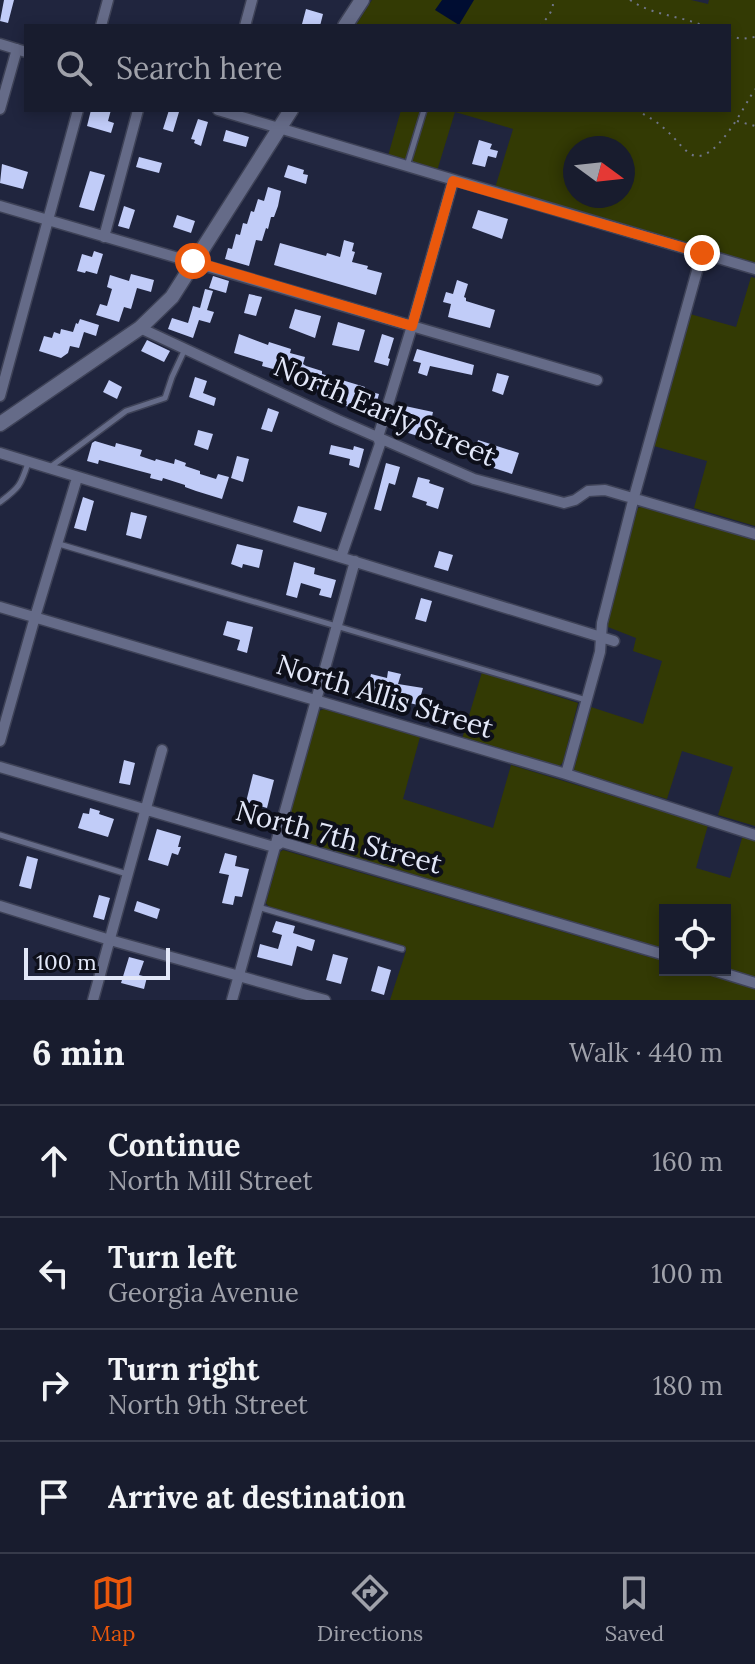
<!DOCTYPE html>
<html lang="en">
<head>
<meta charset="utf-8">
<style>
	:root { --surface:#181c2e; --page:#212536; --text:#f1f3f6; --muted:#9fa1aa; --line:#363a4a; --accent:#ea580c }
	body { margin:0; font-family:Lora,serif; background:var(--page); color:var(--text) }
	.controls { position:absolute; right:24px; bottom:24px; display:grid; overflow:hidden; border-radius:0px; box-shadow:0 4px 12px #0003 }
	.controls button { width:72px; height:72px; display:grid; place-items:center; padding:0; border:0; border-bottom:2px solid var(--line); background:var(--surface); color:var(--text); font:40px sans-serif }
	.compass { position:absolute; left:563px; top:136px; width:72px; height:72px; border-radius:50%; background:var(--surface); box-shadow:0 4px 12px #0003; rotate:105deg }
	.scale { position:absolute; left:24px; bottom:20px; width:146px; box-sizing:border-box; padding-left:8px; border:4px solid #e2e7f8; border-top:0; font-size:22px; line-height:28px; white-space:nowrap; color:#e2e7f8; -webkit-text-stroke:6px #0d0f1a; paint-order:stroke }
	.stop { position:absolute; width:24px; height:24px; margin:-18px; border:6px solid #ea580c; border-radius:50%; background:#fff }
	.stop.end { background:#ea580c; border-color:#fff; box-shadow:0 2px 8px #0008 }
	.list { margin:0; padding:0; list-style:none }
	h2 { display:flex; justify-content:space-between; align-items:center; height:104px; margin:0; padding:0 32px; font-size:34px }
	h2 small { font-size:26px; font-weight:400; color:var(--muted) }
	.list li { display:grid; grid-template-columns:52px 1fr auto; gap:24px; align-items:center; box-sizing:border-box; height:112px; padding:0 32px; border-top:2px solid var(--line) }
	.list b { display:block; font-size:30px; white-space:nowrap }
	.list p { margin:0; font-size:26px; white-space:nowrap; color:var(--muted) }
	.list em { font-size:26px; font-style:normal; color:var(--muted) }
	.icon { flex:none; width:44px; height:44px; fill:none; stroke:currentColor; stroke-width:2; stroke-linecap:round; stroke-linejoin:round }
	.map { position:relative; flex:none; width:755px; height:1000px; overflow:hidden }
	.search { position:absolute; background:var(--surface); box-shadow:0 4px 12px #0003; left:24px; right:24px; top:24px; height:88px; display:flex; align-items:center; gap:20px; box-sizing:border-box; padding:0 28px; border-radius:0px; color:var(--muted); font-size:30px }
	.sheet { height:552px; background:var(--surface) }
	nav { display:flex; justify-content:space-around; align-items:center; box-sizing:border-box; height:112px; border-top:2px solid var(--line); background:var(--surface); font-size:22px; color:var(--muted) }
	nav a { display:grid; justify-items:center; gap:4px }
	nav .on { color:var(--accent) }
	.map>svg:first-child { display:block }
	.green { fill:#333a04; fill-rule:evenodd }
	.water { fill:#000d32 }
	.building { fill:#c1ccf8 }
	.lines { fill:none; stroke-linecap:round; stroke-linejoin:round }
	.lane-casing { stroke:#3e4257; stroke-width:8 }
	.street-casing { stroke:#3e4257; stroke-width:13 }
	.secondary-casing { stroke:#3e4257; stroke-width:17 }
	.path { stroke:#72778c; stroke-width:2; stroke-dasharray:2 6; stroke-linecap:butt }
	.lane { stroke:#656b88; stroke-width:5 }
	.street { stroke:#656b88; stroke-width:10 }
	.secondary { stroke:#656b88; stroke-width:14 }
	.route { stroke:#ea580c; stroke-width:10 }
	.labels { text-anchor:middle; stroke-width:8; stroke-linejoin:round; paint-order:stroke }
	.street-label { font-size:28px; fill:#e2e7f8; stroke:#0d0f1a }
</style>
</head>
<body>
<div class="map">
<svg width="755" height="1000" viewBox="0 0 755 1000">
	<rect width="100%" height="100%" fill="#20253e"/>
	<path class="green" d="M372,0h319l17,4 1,-4h46v263l-260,-75 18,-59 -58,-17 -18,59 -49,-15 13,-46h328v-84h-374zM575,148h48v48h-48z
		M751,277l4,1v248l-61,-18 13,-47 -53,-15 36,-132 46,13z
		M643,506l112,33v287l-37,-11 15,-48 -51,-16 -15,48 -90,-26 -3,-4 17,-62 52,17 19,-63 -29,-10 3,-13 -28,-11 -1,-4 29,-109 2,-6z
		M482,672l96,31 -15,59 -4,5 -97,-28z
		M324,709l96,28 -17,62 90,29 18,-63 197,60 -12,43 34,10 13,-43 12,4v161h-365l16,-49 -1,-4 -136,-40 -3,-4 14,-51 3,-2 366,107 2,-11 -366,-107 -1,-5 35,-123zM665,910h60v60h-60z"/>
	<path class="water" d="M442,0h32l-15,25 -24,-15z"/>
	<path class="building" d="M4,0h10l-6,23 -8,-2z
		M306,9l17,5 -3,12 -18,-2z
		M91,110h20l-3,11 6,2 -3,10 -24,-7z
		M169,110l10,2 -6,20 -10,-3z
		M198,119l10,3 -7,24 -7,-3 1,-3 -4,-1z
		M226,130l23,7 -3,10 -23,-6z
		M479,140l13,4 -2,5 8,2 -2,7 -8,-2 -3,11 -13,-3z
		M139,157l23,6 -3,10 -23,-6z
		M2,164l26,8 -5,17 -23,-6z
		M288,165l16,5 -1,4 5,1 -2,9 -22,-7z
		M90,171l15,4 -11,36 -15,-4z
		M268,187l13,4 -3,15 -4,11h-3l-3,12 -2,-1 -4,13 -6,-1 -7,26 -24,-7 3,-11 4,1 4,-15 4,1 3,-12 4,1 4,-13 3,1 4,-13 6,2z
		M124,206l11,4 -6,19 -11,-3z
		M478,210l30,9 -6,20 -30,-11z
		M177,215l18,6 -4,12 -18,-6z
		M344,240l10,3 -2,8 3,1 -3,10 16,4 -1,3 15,4 -6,22 -102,-30 6,-22 46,13 1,-3 13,4z
		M94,251l9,3 -6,20 -11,-3 -1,2 -8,-2 5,-17 10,3z
		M131,274l23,6 -3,12 -14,-4 -6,21 -7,-2 -5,15 -23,-7 4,-11 7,2 5,-17 -5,-2 3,-12 19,6z
		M213,276l16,5 -3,12 -17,-5z
		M457,280l11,4 -4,13 2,1v3l29,9 -5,18 -42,-11 3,-13 -8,-2 3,-10 7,2z
		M205,289l8,2 -6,19 7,2 -4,11 -11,-3 -6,18 -25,-9 4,-11 16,5 5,-17 7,2z
		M249,294l13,3 -6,19 -12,-3z
		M295,309l26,7 -6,22 -26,-10z
		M80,319l19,6 -3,11 -12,-4 -5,16 -9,-2 -2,7 -7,5 -22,-7 5,-15 8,2 2,-6 6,2 1,-5 12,3 3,-9 2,1z
		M338,322l27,8 -6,21 -27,-6z
		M239,334l29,11 1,-3 22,7 -1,4 15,4 -2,7 3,2 16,5v3l43,13 -1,3 15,4 -6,22 -27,-10 1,-2 -14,-4v-3l-15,-4 1,-3 -29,-11 1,-2 -15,-4 1,-3 -15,-4 1,-4 -29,-9z
		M382,334l12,4 -6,20 2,1 -2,7 -14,-4z
		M147,340l23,11 -6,11 -23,-11z
		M417,349l57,16 -2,10 -42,-9 -3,10 -9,-3 3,-10 -8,-2z
		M497,373l12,3 -6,19 -11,-4z
		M195,377l12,4 -4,12 13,5 -2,8 -25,-9z
		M109,380l13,7 -5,12 -14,-7z
		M405,406l28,6 -2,9 14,4 -6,21 -10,-3 1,-3 -31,-10z
		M268,408l11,4 -7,20 -11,-3z
		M198,430l15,4 -5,16 -14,-5z
		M478,440l41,13 -7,21 -40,-13z
		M95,441l20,6 1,-4 26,7 -2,6 15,5 1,-2 18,5 1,-5 11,4 -1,3 15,5v3l16,5 2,-5 11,3 -7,22 -26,-8 -11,-4v-2l-22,-7 -1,3 -12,-3 1,-4 -15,-4 -37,-10 -1,4 -11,-3 5,-18z
		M331,445l22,5 1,-4 10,3 -5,19 -10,-3 1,-6 -21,-5z
		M237,456l12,3 -6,23 -12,-4z
		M386,463l14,4 -5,18 -6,-2 -8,28 -7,-2z
		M418,477l12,3 -1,3 15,5 -6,21 -12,-4 1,-3 -15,-5z
		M83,497l11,4 -8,30 -12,-3z
		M298,506l29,7 -6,19 -28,-10z
		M131,512l16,4 -6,23 -15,-4z
		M237,544l26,6 -4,18 -16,-4 -1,4 -11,-4z
		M439,551l14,4 -5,16 -14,-4z
		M294,562l21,6 -1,6 22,6 -5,18 -12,-3 2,-6 -20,-6 -4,15 -11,-3z
		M421,598l11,3 -6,21 -11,-3z
		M227,621l26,6 -6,26 -10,-3 3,-10 -17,-5z
		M388,671l13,3 -3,10 25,4 -5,17 -52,-12 5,-19 16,4z
		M124,760l11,3 -5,22 -11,-2z
		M253,774l21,6 -7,28 -21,-6z
		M90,808l10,3 -1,3 15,5 -6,18 -30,-9 5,-15 6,1z
		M157,829l24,7 -3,11h3l-3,8 -6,-2 -4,13 -20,-6z
		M225,853l12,3 -2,10 14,3 -7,28 -7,-1 -2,9 -11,-2 7,-28 -10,-2z
		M27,856l11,3 -7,30 -12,-3z
		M99,895l11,3 -6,22 -11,-3z
		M137,901l23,8 -3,10 -23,-8z
		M276,921l19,5 -2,7 22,7 -3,11 -15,-5 -5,20 -35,-9 3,-13 18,5 4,-14 -10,-3z
		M333,954l15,4 -7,26 -15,-4z
		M129,957l15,4 -5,14 8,2 -3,12 -23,-6z
		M378,966l13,4 -7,25 -13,-4z"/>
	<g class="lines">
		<defs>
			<path id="lane" d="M407,166l17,-56
				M49,468l77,-57 39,-13 7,-21 13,-28
				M0,502c19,-14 21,-17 28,-39
				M59,544l527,156
				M0,835l127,39
				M258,907l144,42"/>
			<path id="street" d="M101,26l7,-26
				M245,26l7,-26
				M0,44l26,8
				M0,109l17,-60
				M218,110l537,159
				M0,206l597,174
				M104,237l34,-127
				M140,328l198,92 136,59 90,24 11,-3 13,-9 17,-1 150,44
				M0,396l78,-286
				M0,453l614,188
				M341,557l39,-113 -2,-7 34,-111 41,-145
				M0,607l566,167 189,61
				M0,741l35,-124 42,-139
				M0,767l274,80 8,-5 383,113
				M566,774l34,-122 2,-29 32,-126 68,-244
				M0,906l110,34 215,60
				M713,970l42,13
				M93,1000l69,-250
				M232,1000l123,-439"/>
			<path id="secondary" d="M345,26l17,-26
				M0,424l140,-96 32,-31 119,-187"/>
		</defs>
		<use href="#lane" class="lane-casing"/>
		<use href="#street" class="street-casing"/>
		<use href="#secondary" class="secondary-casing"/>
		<path class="path" d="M630,0c24,16 48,15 74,26
			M540,26c7,-8 14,-15 13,-26
			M729,36l13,3 13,-2
			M636,110c11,6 22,12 31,21 8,7 14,16 22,22 24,18 56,-49 66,-64
			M737,121l18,5"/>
		<use href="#lane" class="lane"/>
		<use href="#street" class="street"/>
		<use href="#secondary" class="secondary"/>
	</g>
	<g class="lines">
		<path class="route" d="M193,261l219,65 41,-145 249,72"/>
	</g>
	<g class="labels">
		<g class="street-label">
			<text transform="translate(385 411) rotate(23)" y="10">North Early Street</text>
			<text transform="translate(385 696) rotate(17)" y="10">North Allis Street</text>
			<text transform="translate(339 837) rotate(15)" y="10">North 7th Street</text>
		</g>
	</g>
</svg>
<div class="controls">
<button><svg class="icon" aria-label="locate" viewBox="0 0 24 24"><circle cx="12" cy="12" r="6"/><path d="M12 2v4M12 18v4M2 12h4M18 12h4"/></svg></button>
</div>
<svg class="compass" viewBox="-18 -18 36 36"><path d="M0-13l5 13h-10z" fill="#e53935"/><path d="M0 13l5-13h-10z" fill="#9fa1aa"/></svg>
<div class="scale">100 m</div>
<div class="stop" style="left:193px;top:261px"></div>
<div class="stop end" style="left:702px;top:253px"></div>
<div class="search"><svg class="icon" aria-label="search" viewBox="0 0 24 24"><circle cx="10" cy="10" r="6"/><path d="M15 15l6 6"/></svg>Search here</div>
</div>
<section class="sheet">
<h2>6 min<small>Walk · 440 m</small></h2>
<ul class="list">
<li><svg class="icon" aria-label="ahead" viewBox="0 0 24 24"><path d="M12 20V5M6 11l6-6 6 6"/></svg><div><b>Continue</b><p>North Mill Street</p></div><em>160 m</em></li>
<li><svg class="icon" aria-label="left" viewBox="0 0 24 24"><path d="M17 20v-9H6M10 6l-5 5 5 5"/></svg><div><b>Turn left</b><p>Georgia Avenue</p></div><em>100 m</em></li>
<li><svg class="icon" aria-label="right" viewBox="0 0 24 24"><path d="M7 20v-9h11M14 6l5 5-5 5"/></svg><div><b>Turn right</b><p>North 9th Street</p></div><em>180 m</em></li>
<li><svg class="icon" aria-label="arrive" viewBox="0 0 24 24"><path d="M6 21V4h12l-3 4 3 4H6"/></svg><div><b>Arrive at destination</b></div></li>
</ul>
</section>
<nav>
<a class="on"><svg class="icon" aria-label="map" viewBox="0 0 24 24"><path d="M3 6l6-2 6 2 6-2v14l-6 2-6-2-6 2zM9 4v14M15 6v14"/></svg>Map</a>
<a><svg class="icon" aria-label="directions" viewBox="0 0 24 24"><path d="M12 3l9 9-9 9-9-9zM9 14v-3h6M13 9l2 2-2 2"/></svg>Directions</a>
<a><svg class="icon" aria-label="saved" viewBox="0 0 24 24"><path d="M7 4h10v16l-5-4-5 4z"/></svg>Saved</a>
</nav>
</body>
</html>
